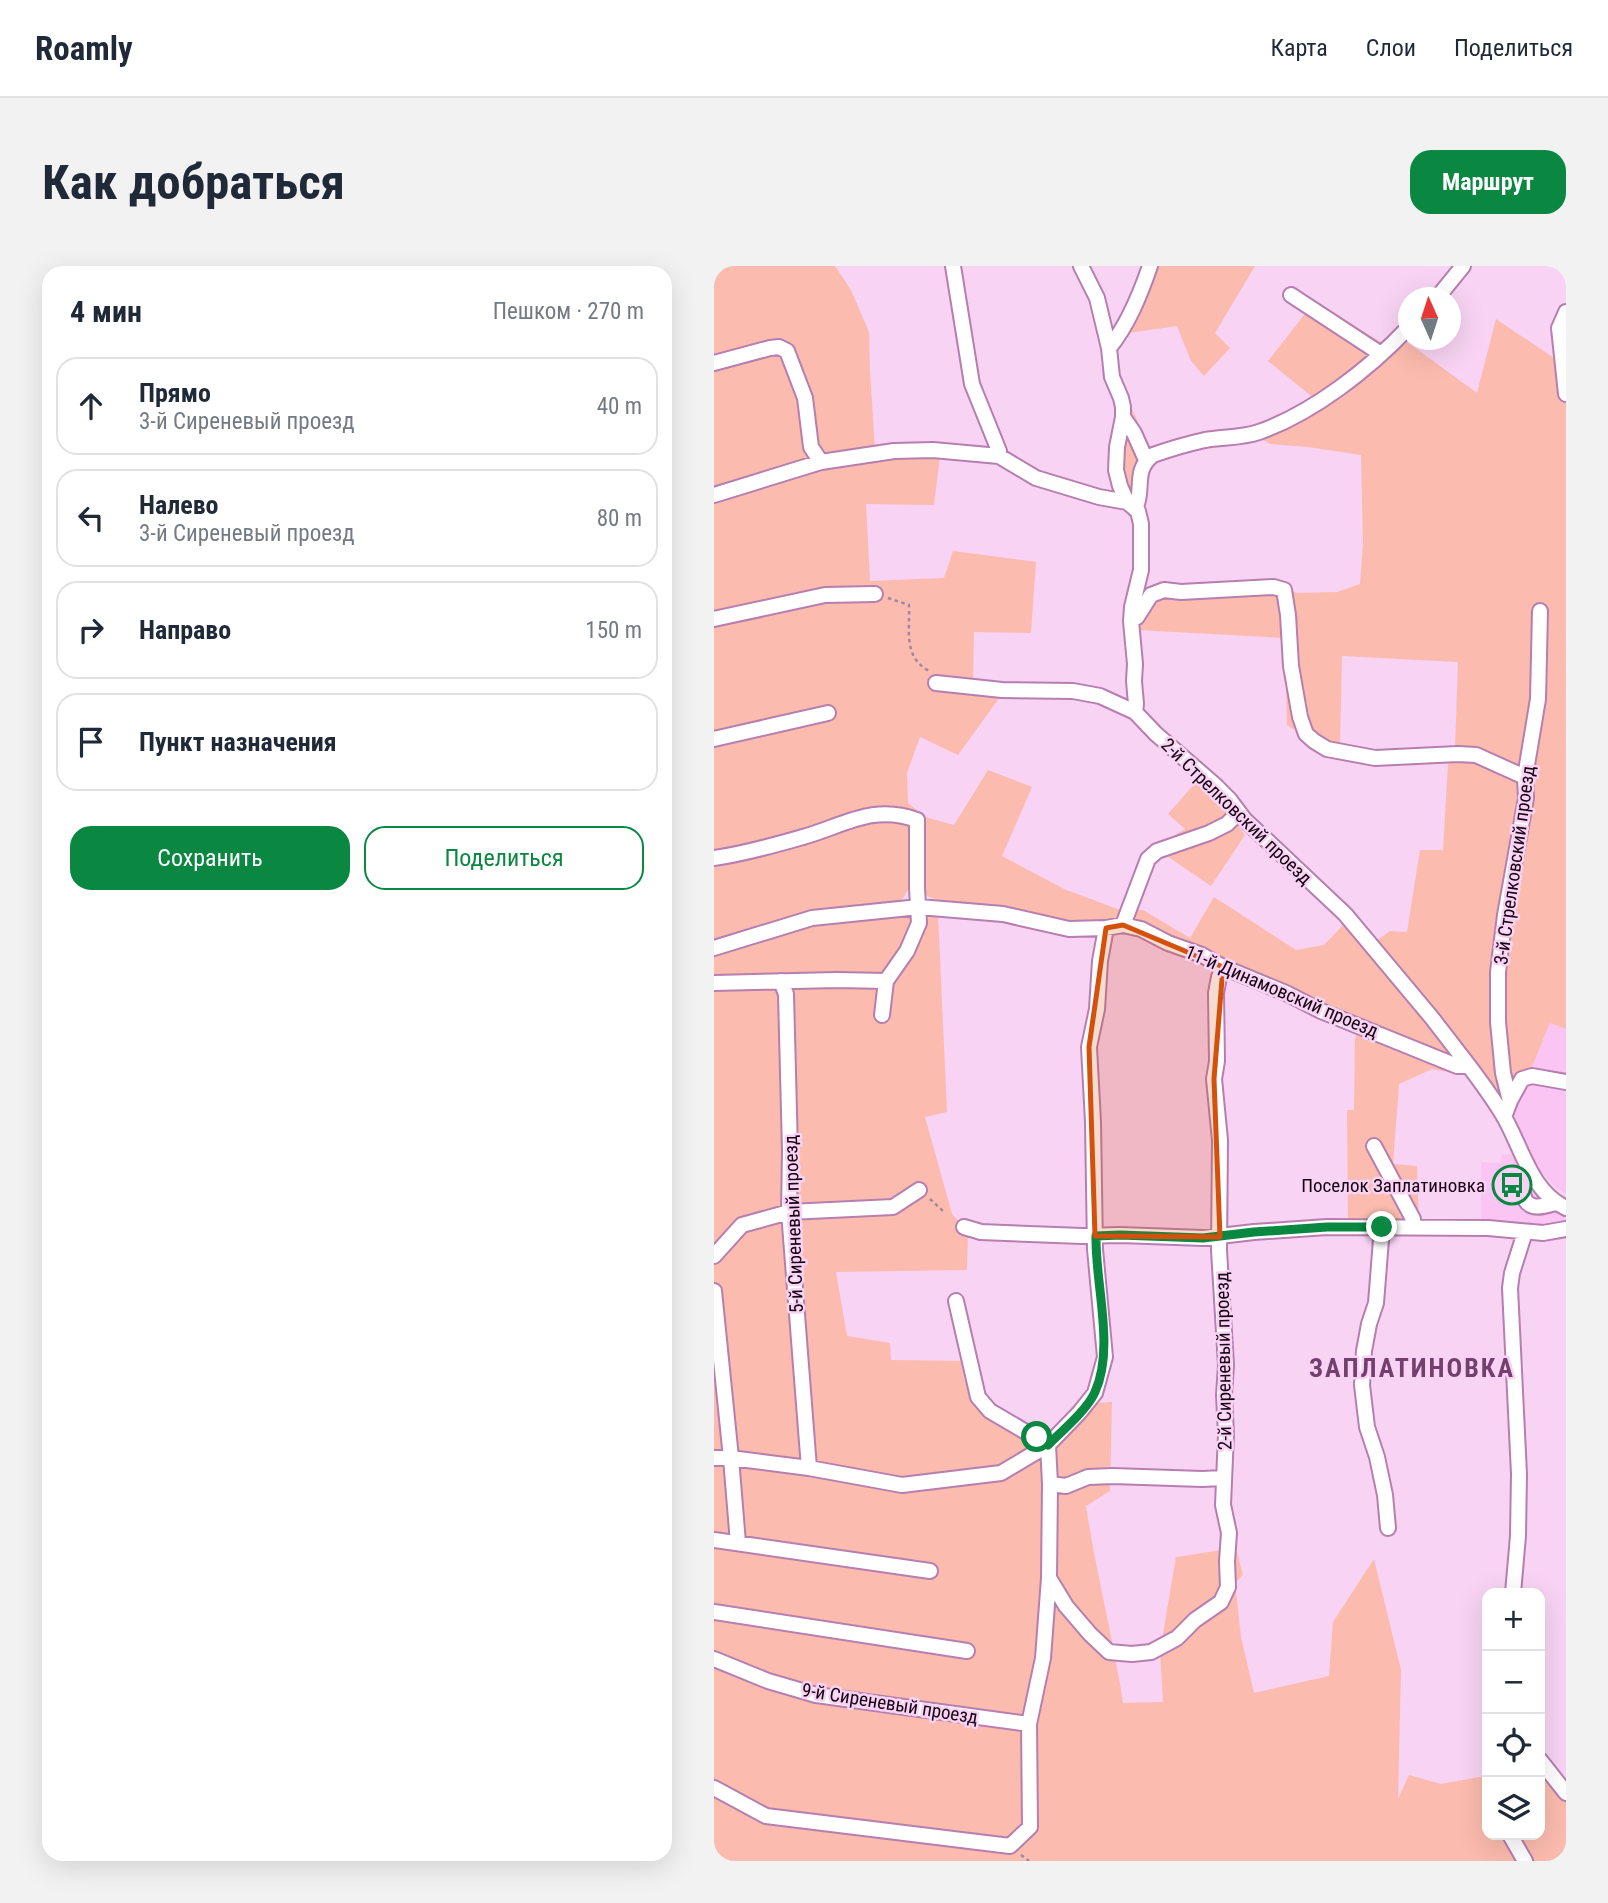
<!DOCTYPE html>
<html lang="ru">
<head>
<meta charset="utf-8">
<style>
	:root { --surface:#fff; --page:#f2f2f3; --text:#1f2937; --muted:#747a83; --line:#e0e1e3; --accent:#0a8741 }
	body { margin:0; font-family:"Roboto Condensed",sans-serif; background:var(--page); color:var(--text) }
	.controls { position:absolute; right:21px; bottom:21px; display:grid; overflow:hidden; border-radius:14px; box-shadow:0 7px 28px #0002 }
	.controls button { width:63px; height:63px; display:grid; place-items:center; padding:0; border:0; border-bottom:2px solid var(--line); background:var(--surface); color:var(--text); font:35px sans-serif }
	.compass { position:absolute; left:684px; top:21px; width:63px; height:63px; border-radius:50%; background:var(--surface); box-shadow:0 7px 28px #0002; rotate:357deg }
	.stop { position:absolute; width:21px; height:21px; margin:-16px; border:5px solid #0a8741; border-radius:50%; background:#fff }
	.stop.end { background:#0a8741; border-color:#fff; box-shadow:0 2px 7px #0008 }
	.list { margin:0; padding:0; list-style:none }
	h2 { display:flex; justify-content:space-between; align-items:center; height:91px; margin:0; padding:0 28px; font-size:30px }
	h2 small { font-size:23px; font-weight:400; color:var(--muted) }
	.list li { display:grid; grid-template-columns:46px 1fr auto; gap:21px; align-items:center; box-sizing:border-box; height:98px; margin:0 14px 14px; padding:0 14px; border:2px solid var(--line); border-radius:21px }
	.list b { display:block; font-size:26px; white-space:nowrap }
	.list p { margin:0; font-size:23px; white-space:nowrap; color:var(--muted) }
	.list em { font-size:23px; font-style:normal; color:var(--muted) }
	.actions { display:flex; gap:14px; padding:21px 28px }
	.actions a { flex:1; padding:16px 0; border:2px solid var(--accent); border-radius:21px; text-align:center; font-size:24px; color:var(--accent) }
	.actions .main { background:var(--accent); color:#fff }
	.icon { flex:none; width:38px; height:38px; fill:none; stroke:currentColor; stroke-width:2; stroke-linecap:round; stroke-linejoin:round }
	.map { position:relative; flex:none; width:852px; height:1595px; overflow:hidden; border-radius:21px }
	header { display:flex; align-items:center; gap:42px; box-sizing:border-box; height:98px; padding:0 35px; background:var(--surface); border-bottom:2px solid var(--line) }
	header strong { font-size:33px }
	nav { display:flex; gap:38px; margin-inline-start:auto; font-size:24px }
	.intro { display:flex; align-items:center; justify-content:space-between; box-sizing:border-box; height:168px; padding:0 42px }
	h1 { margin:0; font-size:49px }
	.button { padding:18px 32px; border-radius:21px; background:var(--accent); color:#fff; font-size:24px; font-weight:700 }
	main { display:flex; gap:42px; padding:0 42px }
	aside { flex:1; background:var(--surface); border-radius:21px; box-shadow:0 7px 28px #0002 }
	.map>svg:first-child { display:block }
	.built { fill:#fac4f3 }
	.green { fill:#fbbbae }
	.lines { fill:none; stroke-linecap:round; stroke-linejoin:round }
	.minor-casing { stroke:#b77eb0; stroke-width:18 }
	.path { stroke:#a586a1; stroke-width:2.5; stroke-dasharray:3.5 3.5; stroke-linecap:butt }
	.minor { stroke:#fff; stroke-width:14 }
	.route { stroke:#0a8741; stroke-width:9 }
	.marked { fill:#d3500d; fill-opacity:0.2; stroke:#d3500d; stroke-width:5; stroke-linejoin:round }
	.labels { text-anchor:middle; stroke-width:5; stroke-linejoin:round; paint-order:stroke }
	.street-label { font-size:19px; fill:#170415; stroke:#f8d3f3 }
	.poi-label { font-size:19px; fill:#170415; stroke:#f8d3f3; text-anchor:end }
	.district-label { font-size:26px; font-weight:bold; letter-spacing:2px; fill:#733f6e; stroke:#f8d3f3 }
</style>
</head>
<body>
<header>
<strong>Roamly</strong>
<nav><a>Карта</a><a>Слои</a><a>Поделиться</a></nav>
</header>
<div class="intro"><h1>Как добраться</h1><a class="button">Маршрут</a></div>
<main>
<aside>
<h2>4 мин<small>Пешком · 270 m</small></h2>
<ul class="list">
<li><svg class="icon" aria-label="ahead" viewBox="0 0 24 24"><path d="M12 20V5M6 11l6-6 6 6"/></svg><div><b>Прямо</b><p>3-й Сиреневый проезд</p></div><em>40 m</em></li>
<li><svg class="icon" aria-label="left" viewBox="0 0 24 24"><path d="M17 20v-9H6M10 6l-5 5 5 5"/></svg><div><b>Налево</b><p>3-й Сиреневый проезд</p></div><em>80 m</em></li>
<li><svg class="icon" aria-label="right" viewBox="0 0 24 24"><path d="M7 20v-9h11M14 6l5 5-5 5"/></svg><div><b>Направо</b></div><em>150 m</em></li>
<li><svg class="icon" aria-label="arrive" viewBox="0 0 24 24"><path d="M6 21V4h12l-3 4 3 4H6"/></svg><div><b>Пункт назначения</b></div></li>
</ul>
<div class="actions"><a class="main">Сохранить</a><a>Поделиться</a></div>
</aside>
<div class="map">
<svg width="852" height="1595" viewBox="0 0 852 1595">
	<rect width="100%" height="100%" fill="#f8d3f3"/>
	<path class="built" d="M836,757l16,6v165l-13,-9 -16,-18 -12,-17 -10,-22 -2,-21 9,-16z
		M802,888l35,53 15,9v10l-25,2 -60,-5v-61l20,1 1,-8z"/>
	<path class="green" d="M0,0h121l16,24 18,42 1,40 5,77 20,7h45l-6,49 -68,-1 4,77 74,-3 9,-27 83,11 -5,71 -57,-1 -1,49 29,13 -44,61 -38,-18 -13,36 1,30 17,14 29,8 34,-55 44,17 -30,69 62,33 56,21h23l47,28 24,-41 82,53 28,-5 20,-21 77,90 34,45 -74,-30 -277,-107 -32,2 -118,-19 -25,-8 -17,-13 -11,17 -187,42z
		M430,0h111l-40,67 15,15 -26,28 -13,-15 -14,-35 -49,7 -7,-10z
		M601,35l67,42 -19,22 -48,34 -47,-38z
		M782,53l70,47v663l-16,-6 -28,68 -19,11 -127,-161 14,-10 17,1 13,-82h23l5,-85 7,-16 3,-87 -116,-6 -2,90 -34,-9 -19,-12 -2,-87 -148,-8c3,-15 12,-24 23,-34l119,-12 18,9 40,-1 23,-8 3,-40 -2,-89 -53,-8 -38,-3 -9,-5 142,-100 74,54z
		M414,135l23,48 -17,54 -14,-26z
		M483,515l19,17 29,37 -34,51 -47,-32 -2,-11 23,-14 -17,-15z
		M224,648l9,198 -22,5 27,97 16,18 -1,38 -131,2 11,64 43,7 1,17 70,1 3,18 15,31 56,33 15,-7 32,-32 30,-2 -2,89 -24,15c10,66 27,131 37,197l40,-1 -3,-50 16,-95 60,-9 7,27 -8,8 6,54 13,56 75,-17 4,-54 41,-63 27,111 -3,129 11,-24 32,9 44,-8 2,-34v93h53v-70l26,32v64h-852v-904l101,-33 68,-8z
		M644,763l98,40 -1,4 -23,-4 -33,15 -6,80 24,2 2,56 -71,1 -1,-113h7l1,-70z"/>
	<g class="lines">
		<defs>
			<path id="minor" d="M239,0l19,118 27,67v5
				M367,0l16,32 12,50 3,29 9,21 2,9v10l-6,30 -1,23 4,16 7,16 11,9 3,13v46l-9,37 -1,14 4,43 -1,17 2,23 -1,8
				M577,29l90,59
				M723,32l26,-32
				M852,46l-7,16 7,66
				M395,82c19,-23 31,-53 41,-82
				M0,97l56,-15 9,-1 8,4 18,47 6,49 10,15
				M409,151l11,16 12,27
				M0,229l107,-33 73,-11 39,-1 66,6 37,22 63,19 28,5
				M421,243c10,-19 -3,-38 18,-54 17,-6 34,-11 52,-15 18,-3 36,-2 54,-8 54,-19 110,-63 149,-104
				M0,353l111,-24 50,-1
				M417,355l6,-4 14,-22 13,-5 17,2 93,-5 10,3 4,25 3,51 9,51 6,17 8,7 13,8 48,9 83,-4 18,1 49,22
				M222,417l66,7 71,1 27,5 35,16 21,22 59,51 14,14 15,20 101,95 87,104 37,48
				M0,473l114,-26
				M0,592c30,-4 61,-13 89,-21 42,-12 70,-33 114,-17v68l2,35 -12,28 -21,30 -4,34
				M409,659l25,-66 9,-8 52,-18 18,-9 11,-11
				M0,682l98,-30 107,-11 84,7 66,15 37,-1 17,-3 18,4 27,14 34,12 21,12 63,26 35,18 136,55h12c12,16 24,32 34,49 19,32 27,76 63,93
				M67,715l5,13 4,157 -1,61 20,256
				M0,717l123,-3 49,1
				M796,835l12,-22 10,-3 34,6
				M790,851l6,-16 -7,-28 -5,-51v-50l7,-57 21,-117 -1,-21 13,-78 2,-88
				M660,880l39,73 1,8
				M817,907c-10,7 -12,29 2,33 7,2 15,-1 22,-3
				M250,961l17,5 101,4 38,-1 83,3 51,-6 73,-5 161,1 55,5 23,-4
				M668,961l-6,76 -7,21 -5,27 -2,34 5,42 10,30 8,38 3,33
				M0,990l28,-31 47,-13 104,-5 26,-17
				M0,1025l17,167 7,85
				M242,1035l22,96 12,14 58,34
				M0,1192h17l78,10 93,17 99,-12 47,-28 31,-32 16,-20 10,-36 -10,-108 -2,-127 -4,-75 8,-38 3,-48 6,-33
				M336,1218l16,2 22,-9 25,-1 89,3 22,-1
				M0,1274l216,31
				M335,1312l17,28 24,28 19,18 23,2 19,-2 26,-14 18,-18 26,-18 7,-15 -1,-26 2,-28 -6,-28 3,-71 -2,-39 2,-30 -7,-115 1,-110 -6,-61 3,-18 -1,-68 3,-16 4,-10
				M799,1327l5,-57 1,-62 -9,-186 2,-15 13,-41
				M0,1346l253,39
				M0,1393l54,22 48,14 213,29
				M826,1494l26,33
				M0,1522l52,28 244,30 20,-19 -1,-103 14,-66 6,-80 1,-94 -2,-39
				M796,1569l15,26"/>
		</defs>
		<use href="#minor" class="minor-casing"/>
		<path class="path" d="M174,332l21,7c1,26 -6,52 20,66
			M216,933l13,12
			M307,1589l8,6"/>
		<use href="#minor" class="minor"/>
	</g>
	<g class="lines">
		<path class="route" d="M323,1171l11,8c15,-15 39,-35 47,-53 20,-44 0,-108 1,-156l24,-1 83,3 51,-6 73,-5h55"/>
	</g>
	<path class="marked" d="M409,659l100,42 -9,112 6,158 -125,-1 -6,-189 17,-119z"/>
	<defs>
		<symbol id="bus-ring" viewBox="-11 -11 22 22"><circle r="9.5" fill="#f8d3f3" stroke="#0a8741" stroke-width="1.5"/><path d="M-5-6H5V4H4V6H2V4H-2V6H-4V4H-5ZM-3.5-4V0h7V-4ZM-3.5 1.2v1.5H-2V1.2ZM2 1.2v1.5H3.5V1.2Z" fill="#0a8741"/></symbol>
	</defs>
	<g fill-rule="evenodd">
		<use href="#bus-ring" x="776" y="897" width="44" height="44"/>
	</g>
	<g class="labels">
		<g class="street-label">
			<text transform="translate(523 545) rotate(44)" y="7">2-й Стрелковский проезд</text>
			<text transform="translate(800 599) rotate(-82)" y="7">3-й Стрелковский проезд</text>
			<text transform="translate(568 725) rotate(23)" y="7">11-й Динамовский проезд</text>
			<text transform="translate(79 958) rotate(-92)" y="7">5-й Сиреневый проезд</text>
			<text transform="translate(509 1095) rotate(-91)" y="7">2-й Сиреневый проезд</text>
			<text transform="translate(176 1437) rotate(9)" y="7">9-й Сиреневый проезд</text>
		</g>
		<g class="poi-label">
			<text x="771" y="926">Поселок Заплатиновка</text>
		</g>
		<g class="district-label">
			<text x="698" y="1111">ЗАПЛАТИНОВКА</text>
		</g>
	</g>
</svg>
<div class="controls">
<button>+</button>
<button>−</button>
<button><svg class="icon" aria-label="locate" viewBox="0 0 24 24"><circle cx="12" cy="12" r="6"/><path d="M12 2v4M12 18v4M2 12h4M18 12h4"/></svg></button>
<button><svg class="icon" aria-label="layers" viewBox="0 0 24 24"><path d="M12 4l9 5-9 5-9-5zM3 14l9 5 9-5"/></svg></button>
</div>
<svg class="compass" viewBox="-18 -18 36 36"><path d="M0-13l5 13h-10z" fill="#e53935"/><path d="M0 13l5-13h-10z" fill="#747a83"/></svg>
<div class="stop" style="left:323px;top:1171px"></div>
<div class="stop end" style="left:668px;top:961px"></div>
</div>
</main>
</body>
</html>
